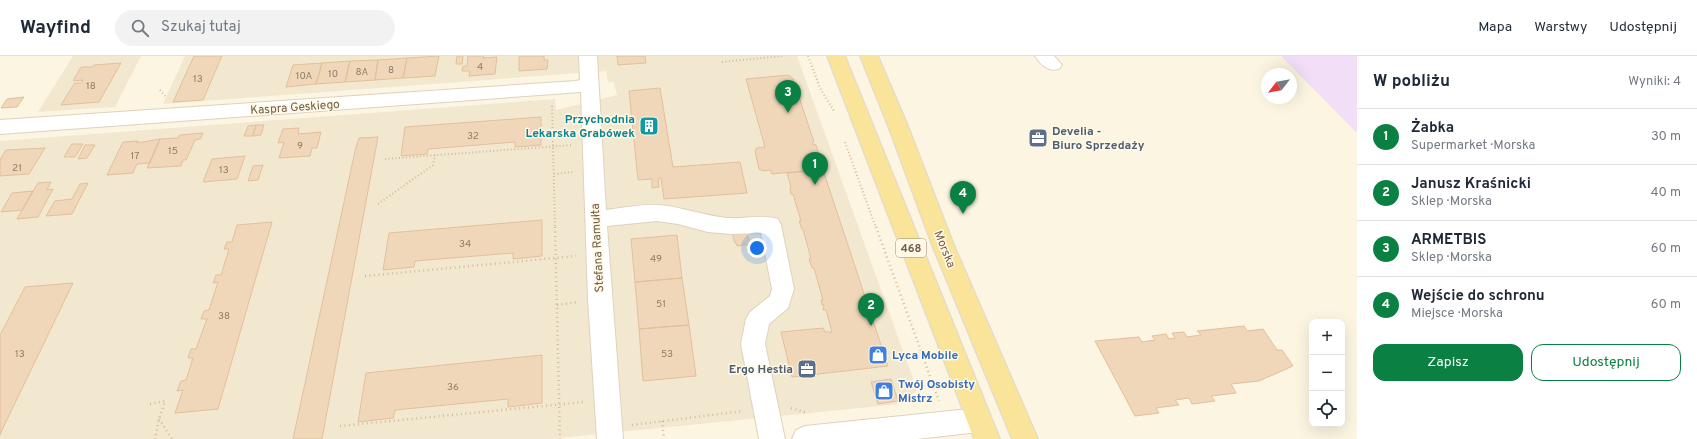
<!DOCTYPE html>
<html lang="pl">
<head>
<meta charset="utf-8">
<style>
	:root { --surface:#fff; --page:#f2f2f3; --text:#1f2937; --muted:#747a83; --line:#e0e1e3; --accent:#0b8043 }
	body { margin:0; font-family:Overpass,sans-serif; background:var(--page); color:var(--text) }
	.controls { position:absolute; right:12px; bottom:12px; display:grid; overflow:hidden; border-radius:8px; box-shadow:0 4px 16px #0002 }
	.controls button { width:36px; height:36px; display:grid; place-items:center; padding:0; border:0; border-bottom:1px solid var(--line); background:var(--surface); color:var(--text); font:20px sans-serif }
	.compass { position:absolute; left:1261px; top:12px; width:36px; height:36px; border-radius:50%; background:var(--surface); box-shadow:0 4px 16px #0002; rotate:239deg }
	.you { position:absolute; left:757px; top:192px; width:14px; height:14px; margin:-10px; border:3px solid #fff; border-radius:50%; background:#1a73e8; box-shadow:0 0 0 6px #1a73e833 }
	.badge { display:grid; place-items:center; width:26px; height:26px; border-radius:50%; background:var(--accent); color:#fff; font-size:13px; font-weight:700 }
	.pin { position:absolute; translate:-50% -33px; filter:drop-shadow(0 1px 2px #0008) }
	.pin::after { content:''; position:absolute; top:21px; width:14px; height:12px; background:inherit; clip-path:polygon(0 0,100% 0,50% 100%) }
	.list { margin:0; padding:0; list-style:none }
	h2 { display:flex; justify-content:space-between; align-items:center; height:52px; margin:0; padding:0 16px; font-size:17px }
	h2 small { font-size:13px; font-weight:400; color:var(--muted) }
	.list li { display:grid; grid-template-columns:26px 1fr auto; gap:12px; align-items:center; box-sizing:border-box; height:56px; padding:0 16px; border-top:1px solid var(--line) }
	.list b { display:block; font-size:15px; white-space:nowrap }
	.list p { margin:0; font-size:13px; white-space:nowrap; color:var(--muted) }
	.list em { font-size:13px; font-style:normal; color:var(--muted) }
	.actions { display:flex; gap:8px; padding:12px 16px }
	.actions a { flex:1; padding:9px 0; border:1px solid var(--accent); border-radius:12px; text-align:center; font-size:14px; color:var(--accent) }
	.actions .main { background:var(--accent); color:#fff }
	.icon { flex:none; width:22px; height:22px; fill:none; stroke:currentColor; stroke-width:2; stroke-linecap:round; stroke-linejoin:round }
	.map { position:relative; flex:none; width:1357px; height:383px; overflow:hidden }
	header { display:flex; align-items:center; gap:24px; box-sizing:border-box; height:56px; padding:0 20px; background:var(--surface); border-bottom:1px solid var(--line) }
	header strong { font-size:19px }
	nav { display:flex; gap:22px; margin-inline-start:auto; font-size:14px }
	.search { width:280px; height:36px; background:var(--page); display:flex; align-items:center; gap:10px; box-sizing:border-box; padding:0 14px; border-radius:22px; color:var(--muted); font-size:15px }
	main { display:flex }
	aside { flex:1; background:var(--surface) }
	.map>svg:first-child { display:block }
	.residential { fill:#f2e8cf }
	.education { fill:#f2def7 }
	.building { fill:#f0d7b9; stroke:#e2c09a }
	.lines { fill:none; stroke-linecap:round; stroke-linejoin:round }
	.minor-casing { stroke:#dfd2bd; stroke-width:2 }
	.major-casing { stroke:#ddd8d3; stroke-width:2 }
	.path-far1 { stroke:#d4ba9d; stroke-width:2; stroke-dasharray:1 2.5; stroke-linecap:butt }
	.path { stroke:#d4ba9d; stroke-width:2.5; stroke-dasharray:1 3.5; stroke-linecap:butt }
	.minor { fill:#fff; fill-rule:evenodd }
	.major { fill:#f9e49a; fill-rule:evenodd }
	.labels { text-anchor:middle; stroke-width:3; stroke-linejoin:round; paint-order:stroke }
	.number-label { font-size:10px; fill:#917c65 }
	.shield { fill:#fff9e6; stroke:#9c8c78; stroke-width:1 }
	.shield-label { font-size:11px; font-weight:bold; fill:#715d49 }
	.street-label { font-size:12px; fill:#715d49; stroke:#fff9e6 }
	.culture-label { font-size:12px; font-weight:bold; fill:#0d838f; stroke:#fff9e6; text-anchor:end }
	.service-label { font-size:12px; font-weight:bold; fill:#4e5e75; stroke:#fff9e6; text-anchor:start }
	.shop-label { font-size:12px; font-weight:bold; fill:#366cbe; stroke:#fff9e6; text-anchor:start }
</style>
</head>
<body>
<header>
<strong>Wayfind</strong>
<div class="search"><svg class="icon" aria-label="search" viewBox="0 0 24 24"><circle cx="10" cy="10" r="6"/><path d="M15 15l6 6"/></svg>Szukaj tutaj</div>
<nav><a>Mapa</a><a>Warstwy</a><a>Udostępnij</a></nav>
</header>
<main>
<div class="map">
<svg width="1357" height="383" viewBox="0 0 1357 383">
	<rect width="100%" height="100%" fill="#fbf5e1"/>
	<path class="residential" d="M73,0h68l-26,51 -77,5z
		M185,0h612l120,334 -17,14 -350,35h-550v-298l555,-42 1,11 61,-15 -3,-13h-6l-2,-11 -443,33z"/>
	<path class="education" d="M1282,0h75v77l-75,-76z"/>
	<path class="building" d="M194,0h28l-19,44 -30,2z
		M439,0l-4,20 -32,2 4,-20z
		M457,0h6l-1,8h-6z
		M468,0h16l-1,2 14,-1 -2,17 -26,2 1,-5h-8l1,-5h4z
		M519,0h25v4h4l-1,9 -28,2z
		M617,0h28l1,7 -28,2z
		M407,2l-4,20 -28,2 3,-20z
		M378,4l-3,20 -30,2 5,-21z
		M350,5l-5,21 -29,2 6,-21z
		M121,7l-22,39 -38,3 11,-18 3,-4h6l2,-3 -10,1 8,-14h12l1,-2z
		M322,7l-6,21 -30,3 7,-22z
		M789,19l4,4 21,63 -2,2 4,1 7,24 -51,5 -2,-4 -7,1 -4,-2 -4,-18 2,-3 8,-1 -19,-68z
		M660,32l13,79 67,-5 7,31 -83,6 -3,-21h-3l1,9 -7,1v-9l-14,1 -9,-89z
		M24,41l-7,10 -16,1 6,-9z
		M541,61v28l-26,2v-5l-87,7 -1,5 -26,2 4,-29z
		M256,69h8l-3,10 -8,1z
		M256,69l-3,11h-9l4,-10z
		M299,72l-1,6 23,-2 -4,16h-5l-2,8 -31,2 5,-16 -6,1 5,-14z
		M203,77l-3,6 -5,1 -9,20h-3l-2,6 -34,2 13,-29 18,-1 2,-3z
		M378,81l-56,302h-29l62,-288 4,-13z
		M160,83l-10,24 -13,1 -4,9 -26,2 16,-33 15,-1 -1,2z
		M72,88h11l-8,13h-11z
		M85,89h10l-8,13 -9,1z
		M45,92l-16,26 -29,2v-16l6,-10z
		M245,100l-8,23 -34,3 9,-23z
		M263,109l-5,15 -10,1 5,-15z
		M823,114l65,196 -96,11 -11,-45 42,-4 2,4h7l-6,-22h-3l1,-5h-2l-1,-5h2l-9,-32h-2l-3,-9h2l-8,-30 -2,-1v-2l-2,-5h2l-8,-27h-2l-1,-5 1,-2 -4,-14z
		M51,126l-4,8 6,-1 -15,28 -21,2 21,-36z
		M88,127l-16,31 -26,2 9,-15 17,-2 8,-15z
		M33,135l-11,19 -21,2 11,-19z
		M542,164v36l-29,3v-6l-98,8 -1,6 -31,3 6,-37z
		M272,166l-54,187 -43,4 8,-23 -6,1 4,-10 5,-1 7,-22h-5l3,-9h5l11,-30h-6l3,-8 5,-1 9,-28 -5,1 3,-8h5l8,-26h-5l3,-7h5l5,-17z
		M746,175l4,13 -13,2 -1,-3h-1l-3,-10z
		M677,179l5,43 -47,4 -4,-43z
		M682,222l7,47 -50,4 -4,-47z
		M73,227l-71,147 -2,5v-100l25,-48z
		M689,269l7,51 -53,5 -4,-52z
		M1244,270l3,5 16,-2 14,21h5l11,16 -34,15 -28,3 5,9 -25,3 4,5 -23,3 -3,-6 -14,2 4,5 -23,3 3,5 -24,3 -40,-75 44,-4 3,5 13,-2 -3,-4 14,-2 3,5 6,-1 -3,-5 12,-1 3,5 14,-2 -4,-4z
		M542,299v48l-34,4v-8l-113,11 -2,8 -35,4 8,-49z
		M891,323l7,22 -20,3 -7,-22z"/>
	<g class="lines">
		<defs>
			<path id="minor" d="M579,0h18l9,154c17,-2 36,-6 53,-5 23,2 46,11 69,13 17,1 34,-4 50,1l3,6 13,64 -6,19 -19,16 -4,20 20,95h-26l-18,-95 5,-25 4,-7 20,-16 2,-7 -11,-56 -30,1 -23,-2 -30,-8 -21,-3 -50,5 16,213h-26l-9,-140 -7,-207 -581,42v-14l576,-39 4,-1z
				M1035,0h19l8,9 -3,4c-11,3 -18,-4 -24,-13z
				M979,352l9,3 4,9 -4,9 -9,3 -62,7h-125l4,-9 9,-4z"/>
			<path id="major" d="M827,0h18l155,383h-26z
				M860,0h18l30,70 46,119 84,194h-26l-80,-194 -44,-119z"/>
		</defs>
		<use href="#minor" class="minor-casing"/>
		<use href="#major" class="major-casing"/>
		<path class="path-far1" d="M808,0l12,32 14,23
			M722,6l60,-6
			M160,34l5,6
			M552,50l3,122
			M845,86l31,86
			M385,103l187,-14
			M554,118l19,-2
			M378,148l55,-39 2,-10"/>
		<path class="path" d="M555,171l5,212
			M876,171l63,174
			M365,220l211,-20
			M557,249l21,-3
			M150,348l15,-3 -6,18 -4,20
			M791,352l16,5
			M159,363l13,20
			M662,365l2,18
			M632,369l111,-14
			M340,370l244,-24"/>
		<use href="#minor" class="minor"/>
		<use href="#major" class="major"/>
	</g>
	<defs>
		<symbol id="building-square" viewBox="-11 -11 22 22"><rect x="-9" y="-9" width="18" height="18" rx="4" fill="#0f9aa8" stroke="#fff9e6"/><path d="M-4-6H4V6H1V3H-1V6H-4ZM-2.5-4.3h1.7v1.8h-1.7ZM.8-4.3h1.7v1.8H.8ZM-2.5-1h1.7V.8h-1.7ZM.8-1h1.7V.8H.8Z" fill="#fff"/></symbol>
		<symbol id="office-square" viewBox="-11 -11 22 22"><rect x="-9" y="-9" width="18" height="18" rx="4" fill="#5c6f8a" stroke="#fff9e6"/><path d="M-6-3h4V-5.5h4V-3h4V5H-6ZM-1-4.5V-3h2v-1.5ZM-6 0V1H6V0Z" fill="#fff"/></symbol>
		<symbol id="shop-square" viewBox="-11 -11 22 22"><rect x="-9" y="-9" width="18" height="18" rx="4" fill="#3f7fe0" stroke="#fff9e6"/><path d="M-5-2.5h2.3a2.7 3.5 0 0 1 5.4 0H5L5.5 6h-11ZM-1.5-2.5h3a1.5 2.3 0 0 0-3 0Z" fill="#fff"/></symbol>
	</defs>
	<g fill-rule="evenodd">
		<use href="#building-square" x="638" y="59" width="22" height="22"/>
		<use href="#office-square" x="1027" y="71" width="22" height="22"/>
		<use href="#shop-square" x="867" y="288" width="22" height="22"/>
		<use href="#office-square" x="796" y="302" width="22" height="22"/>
		<use href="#shop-square" x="873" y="324" width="22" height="22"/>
	</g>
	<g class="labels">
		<g class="number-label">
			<text x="480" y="14">4</text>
			<text x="391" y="17">8</text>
			<text x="362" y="19">8A</text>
			<text x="333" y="21">10</text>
			<text x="304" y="23">10A</text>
			<text x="198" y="26">13</text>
			<text x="91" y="33">18</text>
			<text x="473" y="83">32</text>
			<text x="300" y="93">9</text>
			<text x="173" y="98">15</text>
			<text x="135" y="103">17</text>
			<text x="17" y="115">21</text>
			<text x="224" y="117">13</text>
			<text x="465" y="191">34</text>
			<text x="656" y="206">49</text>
			<text x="661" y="251">51</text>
			<text x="224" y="263">38</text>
			<text x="20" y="301">13</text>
			<text x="667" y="301">53</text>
			<text x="453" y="334">36</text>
		</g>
		<rect class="shield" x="896" y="183" width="30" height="18" rx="3"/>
		<g class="shield-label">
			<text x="911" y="196">468</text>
		</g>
		<g class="street-label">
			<text transform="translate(295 51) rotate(-4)" y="4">Kaspra Geskiego</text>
			<text transform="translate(597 192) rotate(-93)" y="4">Stefana Ramułta</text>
			<text transform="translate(945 193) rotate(68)" y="4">Morska</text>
		</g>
		<g class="culture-label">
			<text x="635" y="67">Przychodnia<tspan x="635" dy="14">Lekarska Grabówek</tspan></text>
		</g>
		<g class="service-label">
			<text x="1052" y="79">Develia -<tspan x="1052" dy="14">Biuro Sprzedaży</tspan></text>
			<text x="793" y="317" text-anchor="end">Ergo Hestia</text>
		</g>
		<g class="shop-label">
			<text x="892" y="303">Lyca Mobile</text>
			<text x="898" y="332">Twój Osobisty<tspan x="898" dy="14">Mistrz</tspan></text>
		</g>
	</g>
</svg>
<div class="controls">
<button>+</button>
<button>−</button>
<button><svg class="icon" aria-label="locate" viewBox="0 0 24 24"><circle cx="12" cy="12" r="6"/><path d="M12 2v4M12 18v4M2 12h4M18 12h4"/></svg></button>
</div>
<svg class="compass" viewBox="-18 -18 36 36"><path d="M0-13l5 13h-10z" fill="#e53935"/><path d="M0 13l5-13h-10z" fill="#747a83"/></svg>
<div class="you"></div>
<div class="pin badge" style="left:815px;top:129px">1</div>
<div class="pin badge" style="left:871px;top:270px">2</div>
<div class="pin badge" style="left:788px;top:57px">3</div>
<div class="pin badge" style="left:963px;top:158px">4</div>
</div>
<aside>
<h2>W pobliżu<small>Wyniki: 4</small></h2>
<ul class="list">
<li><span class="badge">1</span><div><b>Żabka</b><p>Supermarket · Morska</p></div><em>30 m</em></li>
<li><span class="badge">2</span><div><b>Janusz Kraśnicki</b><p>Sklep · Morska</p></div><em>40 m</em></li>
<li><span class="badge">3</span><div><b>ARMETBIS</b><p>Sklep · Morska</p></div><em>60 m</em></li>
<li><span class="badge">4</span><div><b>Wejście do schronu</b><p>Miejsce · Morska</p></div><em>60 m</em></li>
</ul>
<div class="actions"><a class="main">Zapisz</a><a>Udostępnij</a></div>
</aside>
</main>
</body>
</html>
